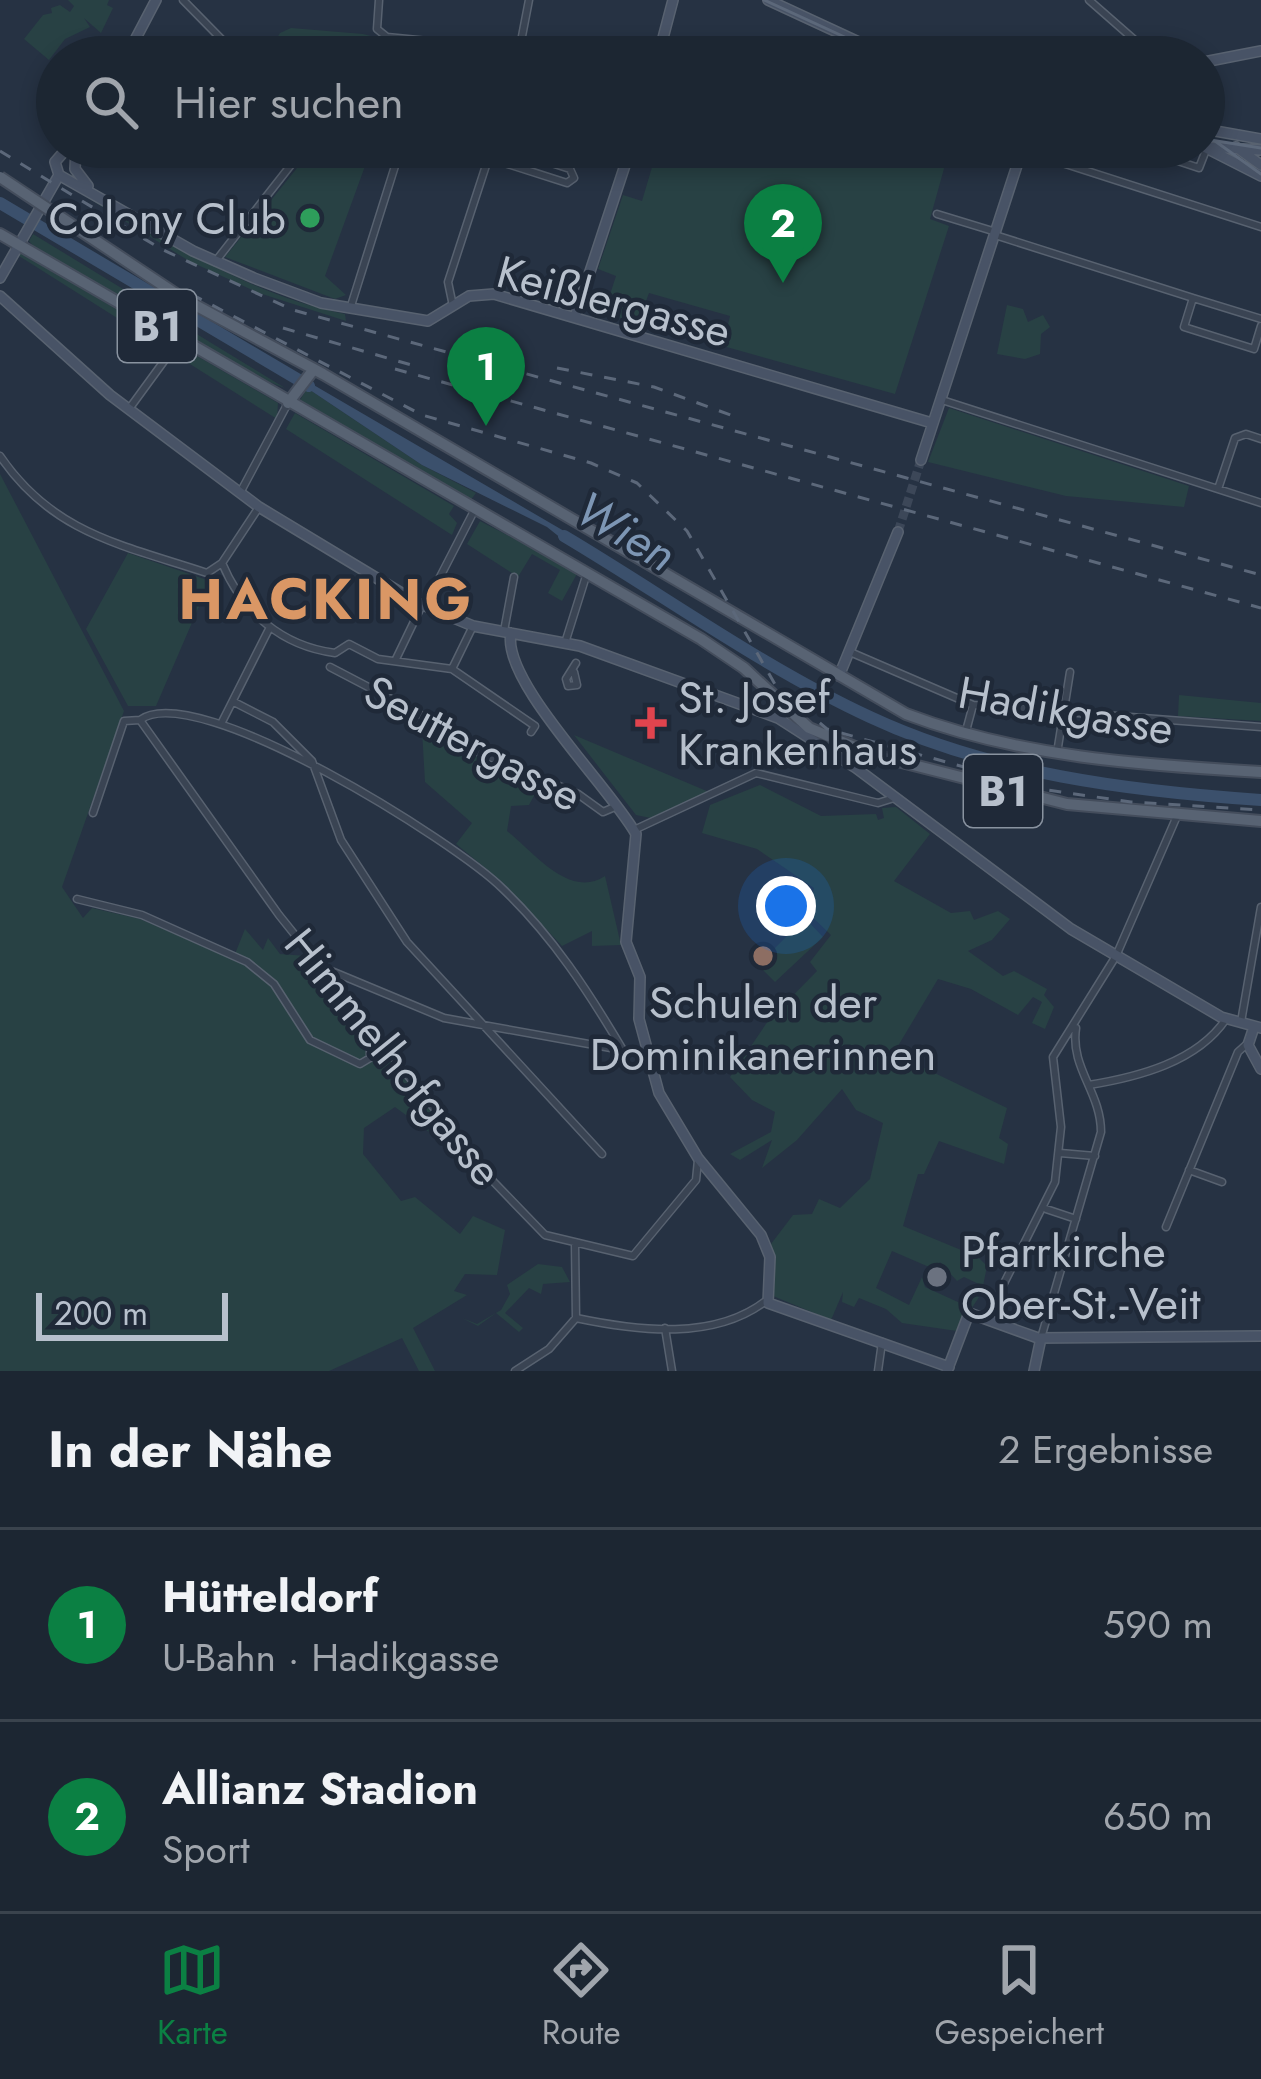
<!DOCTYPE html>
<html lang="de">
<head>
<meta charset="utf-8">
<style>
	:root { --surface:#1c2632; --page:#29323e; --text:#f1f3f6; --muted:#a0a5ac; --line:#3a434d; --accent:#0b8043 }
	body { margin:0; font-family:Jost,sans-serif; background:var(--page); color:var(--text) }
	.scale { position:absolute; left:36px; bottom:30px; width:192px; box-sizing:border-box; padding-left:12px; border:6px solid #b7c0cc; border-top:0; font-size:33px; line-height:42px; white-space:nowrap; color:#b7c0cc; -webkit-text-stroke:9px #1f2938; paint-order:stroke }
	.you { position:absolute; left:786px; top:906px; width:42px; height:42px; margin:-30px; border:9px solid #fff; border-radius:50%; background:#1a73e8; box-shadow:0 0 0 18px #1a73e833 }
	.badge { display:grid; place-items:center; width:78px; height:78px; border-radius:50%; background:var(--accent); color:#fff; font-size:39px; font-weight:700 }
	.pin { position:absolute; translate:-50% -99px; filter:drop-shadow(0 3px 6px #0008) }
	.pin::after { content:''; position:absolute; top:63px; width:42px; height:36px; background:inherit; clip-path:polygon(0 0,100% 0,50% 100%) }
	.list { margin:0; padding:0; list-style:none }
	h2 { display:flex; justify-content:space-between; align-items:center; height:156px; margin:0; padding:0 48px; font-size:51px }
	h2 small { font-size:39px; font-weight:400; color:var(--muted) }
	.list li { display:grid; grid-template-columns:78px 1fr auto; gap:36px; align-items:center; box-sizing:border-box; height:192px; padding:0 48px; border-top:3px solid var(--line) }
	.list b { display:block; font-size:45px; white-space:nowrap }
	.list p { margin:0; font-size:39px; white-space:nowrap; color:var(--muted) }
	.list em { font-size:39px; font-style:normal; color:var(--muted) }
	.icon { flex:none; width:66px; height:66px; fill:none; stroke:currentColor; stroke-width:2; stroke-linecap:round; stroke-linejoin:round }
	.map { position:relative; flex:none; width:1261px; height:1371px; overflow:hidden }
	.search { position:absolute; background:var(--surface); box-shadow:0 6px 18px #0003; left:36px; right:36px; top:36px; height:132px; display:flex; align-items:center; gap:30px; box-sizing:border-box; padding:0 42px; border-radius:66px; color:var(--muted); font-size:45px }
	.sheet { height:540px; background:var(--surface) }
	nav { display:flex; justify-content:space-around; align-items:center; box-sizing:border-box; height:168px; border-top:3px solid var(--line); background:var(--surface); font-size:33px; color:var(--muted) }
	nav a { display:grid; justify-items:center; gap:6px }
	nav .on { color:var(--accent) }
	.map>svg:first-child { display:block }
	.green { fill:#284144 }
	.water { fill:#3b506c }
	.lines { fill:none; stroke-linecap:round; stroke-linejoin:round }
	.river { stroke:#3b506c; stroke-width:12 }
	.secondary-tunnel { stroke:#3c4758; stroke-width:9; stroke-dasharray:9 4.5; stroke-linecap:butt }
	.street-casing { stroke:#586270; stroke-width:9 }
	.secondary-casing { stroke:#586270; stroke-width:12 }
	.primary-casing { stroke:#444d5c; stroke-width:14 }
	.street { stroke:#3a4453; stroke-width:6 }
	.secondary { stroke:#485366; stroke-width:9 }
	.primary { stroke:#586373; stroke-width:10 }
	.tram { stroke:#5c687a; stroke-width:3 }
	.rail { stroke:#5c687a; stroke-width:3; stroke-dasharray:12 12; stroke-linecap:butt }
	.primary-bridge-casing { stroke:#444d5c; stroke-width:14; stroke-linecap:butt }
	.primary-bridge { stroke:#586373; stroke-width:10 }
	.leisure-dot { fill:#2e9e5b; stroke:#1f2938; stroke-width:4.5 }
	.health-dot { fill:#e0444e; stroke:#1f2938; stroke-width:4.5 }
	.education-dot { fill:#8d6e63; stroke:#1f2938; stroke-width:4.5 }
	.worship-dot { fill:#6b7280; stroke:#1f2938; stroke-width:4.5 }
	.labels { text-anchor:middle; stroke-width:9; stroke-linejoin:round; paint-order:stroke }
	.shield { fill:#1f2938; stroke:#8993a0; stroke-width:3 }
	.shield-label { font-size:42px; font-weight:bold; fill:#b7c0cc }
	.poi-label { font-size:45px; fill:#b7c0cc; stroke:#1f2938; text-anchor:start }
	.street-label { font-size:45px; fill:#b7c0cc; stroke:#1f2938 }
	.water-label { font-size:48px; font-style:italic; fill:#7d96b4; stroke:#1f2938 }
	.district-label { font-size:57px; font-weight:bold; letter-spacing:3px; fill:#da9765; stroke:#1f2938 }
</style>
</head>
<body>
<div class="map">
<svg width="1261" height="1371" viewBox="0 0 1261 1371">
	<rect width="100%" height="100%" fill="#263243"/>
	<path class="green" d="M68,0h41l-2,5 6,3 -12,25 -17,-15 6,9 -25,12 -16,21 -25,-21 19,-24 9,-2 -1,-5 9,-3 10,7 4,-6z
		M291,28l72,6 39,10 -3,13h-134l15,-24z
		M314,147h58l-47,129 21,19 -11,4 -110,-42z
		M658,147h292l-20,72 19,7 -54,168 -172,-48 7,-30 -81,-23 -11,30 -34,-10 12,-37 -18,-7 25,-74 19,6z
		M64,183c90,49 182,112 281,131l1,7 -87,-28 -70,-32z
		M33,234l252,154 -32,-12 -216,-126 -8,-9z
		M20,253l258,150 -1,16 -258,-163z
		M1007,305l16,4 5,13 15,-7 7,12 -9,7 -1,20 -15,5 -28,-5z
		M307,388l115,77 54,28 -6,8 -171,-99z
		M949,408l240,78 -5,21 -118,-11 -138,-34z
		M295,413l159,93 -5,8 8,9 -5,12 -166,-106z
		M0,474l124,237 -62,176 21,31 9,-10 48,11 93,40 12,-30 18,21 5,-12 12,16 27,2 167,209 -79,-58 -31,21 -1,26 38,47 14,-4 45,37 13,-18 32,14 -8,45 -32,-1 -11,17 13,4 -54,33 22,43h-16l-17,-33 -73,33h-329z
		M480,521l98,51 -16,29 -14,-8 12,-23 -28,-16 -14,23 -51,-33z
		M128,553l82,28 -54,125h-28l-42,-77z
		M1179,695l82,8v18l-83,-5z
		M429,722l44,33 68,28 -12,22 -18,1 -4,25c26,20 62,69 98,45l16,69 -29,1v-15l-30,15 -62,-66 -44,-36 16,-21 -47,-41 -3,-52z
		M574,735l135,57 -58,26 -15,-3z
		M760,785l61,31 55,-2 2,6 6,-2 -2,-10 14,-1 34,27 -36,47 57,32 19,-2 4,9 24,-9 12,8 -18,21 -24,11 35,25 11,-5 33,18 -3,6 10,12 -9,22 -13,-6 10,-21 -9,-5 -15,18 -47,-26 -33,-10 -40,67 18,18 91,44 -8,30 9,6 -4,20 -65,-23 -15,33h-6l-15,52 75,31 9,9 -4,20 -19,-9 -7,4 -17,-19 -4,8 -44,-19 -16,37 33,17 13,-28 3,10 35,16 7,-11 12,5 -22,34 -55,-8 -16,-14 -27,-11 -5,9 -12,-5 1,-10 -12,28 -58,-24 -2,-52 22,-29 19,-1 7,-15 21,9 30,-29 13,-56 -27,-13 -14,-21 -45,51 -35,28 10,-28 -32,20 -10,-6 41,-22 4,-20 -23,-12 -22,-23 38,-56 49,-50 -7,-9 21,-27 -22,-21 5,-26 -57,-39 -55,-16 8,-28z
		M805,918l18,19 -48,45 -17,-17z
		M538,1264l24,3 8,15 -27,2 -2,10 -12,-6 -24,25 18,15 -4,4 -23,-19 -18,13 -16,-8 15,6 24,-14 9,-16 -3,-9z"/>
	<path class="water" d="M312,384l264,154 -4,9 -25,-20 -125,-62 -115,-77z"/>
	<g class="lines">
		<path class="river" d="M0,203l309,183
			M564,536c101,60 200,132 306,181 122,57 259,74 391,83"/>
		<path class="secondary-tunnel" d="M898,532l23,-72"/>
		<defs>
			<path id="street" d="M183,0l56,57
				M379,0l-2,29 10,8 206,20
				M1089,0l65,57
				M429,57l4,-16
				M518,57l11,-57
				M455,147l112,36 7,-5 -4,-9 -67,-22
				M1136,147l63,21 7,-18
				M1022,150l239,77
				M937,214l59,18
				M995,235l198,63
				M215,262l90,-115
				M453,306l-5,-24 44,-135
				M350,309l51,-162
				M1261,319l-68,-21 -9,29 70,22 7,-23
				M942,400l319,103
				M129,409l38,-52
				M0,456c53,78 123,89 207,117l15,-10 37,-56
				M1218,489l17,-51 11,-4 15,5
				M240,493l48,-90
				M222,563c21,50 60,83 113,90l14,-9 29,15 74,10 83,57 -4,6
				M425,606l49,-95
				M504,631l10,-54
				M565,643l22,-70
				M850,652l123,53 288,22
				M396,659l26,-54
				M330,667l88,46 60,39 100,42 25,18 14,-6
				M452,669l21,-43
				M574,672l3,13 -9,1 -2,-7 10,-16
				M234,702l39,20 39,39 29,79 66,102 195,212
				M140,720l139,195 211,263 55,57 88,21 63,-76 2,-20
				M140,720c56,-42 317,123 363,169 50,48 85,102 120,161l23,3
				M222,722l47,-93
				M966,731l7,-26
				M1057,753l13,-81
				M93,813l31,-92 16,-1
				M634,830l122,-57 122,30 16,-5
				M77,899l65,16 105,47 27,22 36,56 50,24 10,-6v-29
				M324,968l120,50 178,32
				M1241,1022l20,-115
				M1089,1085c49,-8 108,-23 137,-66
				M1060,1153l35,3
				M1189,1170l33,12
				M1046,1209l30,10
				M1166,1227l72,-175 10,-9
				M575,1244l1,74
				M576,1318c62,13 139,23 191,-18
				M986,1319l69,-137 6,-55 -8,-70 63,-101 61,-140
				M665,1328l7,43
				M1041,1338l60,-206c0,-40 -31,-64 -25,-104
				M515,1371l34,-22 27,-31
				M878,1371l4,-29"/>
			<path id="secondary" d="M768,0l123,57
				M126,57l30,-57
				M658,57l15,-57
				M1204,62l57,-11
				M1204,129l57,10
				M76,147l-1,22 13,17
				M1204,147l57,29
				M1207,147l54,3
				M1236,147l25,18
				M59,175l134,76 61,27 67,25 107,18 41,-25 25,-2 438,129
				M0,278l59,-103 -4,-13 13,-15
				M0,296l110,99 149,112 159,96 55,23 107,20 198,72 78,50 215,161 150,88 40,11
				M575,317l56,-170
				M921,460l102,-313
				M511,633c-10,48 99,154 125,201l-10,108 14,35 -1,42 20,74 39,65 63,77 9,22 -2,46 181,64
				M839,676l59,-144
				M1254,1027l-6,18 13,24
				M947,1371l22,-58 69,25 223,-2
				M1034,1371l7,-33"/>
			<path id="primary" d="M0,234l701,405 43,29 65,60 65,27 193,49 194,17
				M182,298l141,76 583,340c113,43 235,51 355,58
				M288,403l26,-34"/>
		</defs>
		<use href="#street" class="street-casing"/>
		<use href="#secondary" class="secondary-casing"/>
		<use href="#primary" class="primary-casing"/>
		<use href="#street" class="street"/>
		<use href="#secondary" class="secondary"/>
		<use href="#primary" class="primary"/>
		<path class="tram" d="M764,0l124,57
			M1204,139l57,9
			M1215,141l46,33"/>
		<path class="rail" d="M0,151l161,98 132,61 968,265
			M191,294l231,121 169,48 46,20 50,48 89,155 51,43 220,61 84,12 130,8
			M283,328l132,38
			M557,368l97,19 82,30
			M395,369l866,239"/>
		<defs>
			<path id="primary-bridge" d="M0,177l182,121"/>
		</defs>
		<use href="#primary-bridge" class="primary-bridge-casing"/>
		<use href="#primary-bridge" class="primary-bridge"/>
	</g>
	<circle class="leisure-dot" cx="310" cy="218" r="12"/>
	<path class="health-dot" d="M645 705h12v12h12v12h-12v12h-12v-12h-12v-12h12z"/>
	<circle class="education-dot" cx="763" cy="956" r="12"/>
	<circle class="worship-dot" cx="937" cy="1277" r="12"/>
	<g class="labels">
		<g class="shield">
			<rect x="118" y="290" width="78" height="72" rx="9"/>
			<rect x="964" y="755" width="78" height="72" rx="9"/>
		</g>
		<g class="shield-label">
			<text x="157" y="341">B1</text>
			<text x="1003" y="806">B1</text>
		</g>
		<g class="poi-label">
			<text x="286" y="234" text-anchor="end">Colony Club</text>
			<text x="678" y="713">St. Josef<tspan x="678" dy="52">Krankenhaus</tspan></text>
			<text x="763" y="1018" text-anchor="middle">Schulen der<tspan x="763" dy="52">Dominikanerinnen</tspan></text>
			<text x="961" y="1267">Pfarrkirche<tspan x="961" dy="52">Ober-St.-Veit</tspan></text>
		</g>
		<g class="street-label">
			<text transform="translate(614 301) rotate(15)" y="16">Keißlergasse</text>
			<text transform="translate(1066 710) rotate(10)" y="16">Hadikgasse</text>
			<text transform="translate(473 743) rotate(28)" y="16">Seuttergasse</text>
			<text transform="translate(394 1057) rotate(51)" y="16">Himmelhofgasse</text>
		</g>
		<g class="water-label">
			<text transform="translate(626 531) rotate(31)" y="17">Wien</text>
		</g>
		<g class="district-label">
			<text x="326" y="619">HACKING</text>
		</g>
	</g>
</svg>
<div class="scale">200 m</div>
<div class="you"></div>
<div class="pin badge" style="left:486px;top:426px">1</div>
<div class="pin badge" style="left:783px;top:283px">2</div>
<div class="search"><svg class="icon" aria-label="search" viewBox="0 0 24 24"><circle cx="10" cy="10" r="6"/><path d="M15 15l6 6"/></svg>Hier suchen</div>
</div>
<section class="sheet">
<h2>In der Nähe<small>2 Ergebnisse</small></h2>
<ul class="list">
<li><span class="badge">1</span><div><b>Hütteldorf</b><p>U-Bahn · Hadikgasse</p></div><em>590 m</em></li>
<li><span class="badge">2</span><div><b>Allianz Stadion</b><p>Sport</p></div><em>650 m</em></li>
</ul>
</section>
<nav>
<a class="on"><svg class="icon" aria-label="map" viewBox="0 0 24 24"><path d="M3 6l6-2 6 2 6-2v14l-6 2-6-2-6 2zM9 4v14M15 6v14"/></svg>Karte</a>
<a><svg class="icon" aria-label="directions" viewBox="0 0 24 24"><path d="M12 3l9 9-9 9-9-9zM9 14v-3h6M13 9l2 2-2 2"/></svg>Route</a>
<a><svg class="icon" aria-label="saved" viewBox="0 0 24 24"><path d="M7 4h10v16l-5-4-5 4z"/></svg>Gespeichert</a>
</nav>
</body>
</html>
